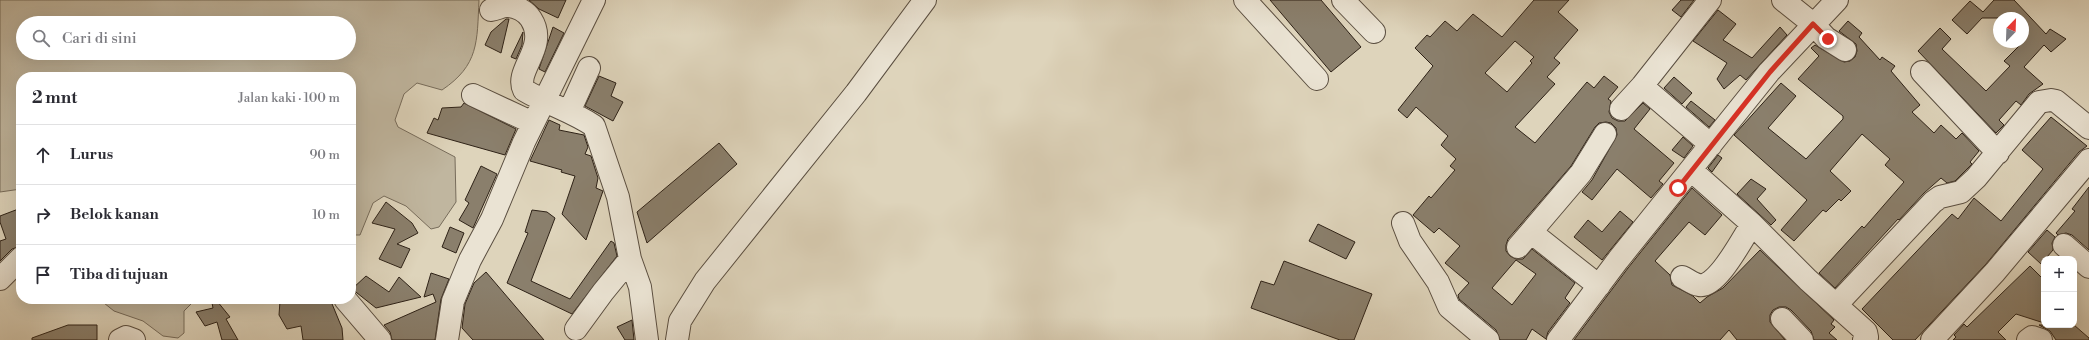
<!DOCTYPE html>
<html lang="id">
<head>
<meta charset="utf-8">
<style>
	:root { --surface:#fff; --page:#f2f2f3; --text:#2b2b33; --muted:#7c7c81; --line:#e1e1e2 }
	body { margin:0; font-family:"Libre Bodoni",serif; background:var(--page); color:var(--text) }
	.controls { position:absolute; right:12px; bottom:12px; display:grid; overflow:hidden; border-radius:8px; box-shadow:0 4px 16px #0002 }
	.controls button { width:36px; height:36px; display:grid; place-items:center; padding:0; border:0; border-bottom:1px solid var(--line); background:var(--surface); color:var(--text); font:20px sans-serif }
	.compass { position:absolute; left:1993px; top:12px; width:36px; height:36px; border-radius:50%; background:var(--surface); box-shadow:0 4px 16px #0002; rotate:23deg }
	.stop { position:absolute; width:12px; height:12px; margin:-9px; border:3px solid #d93025; border-radius:50%; background:#fff }
	.stop.end { background:#d93025; border-color:#fff; box-shadow:0 1px 4px #0008 }
	.list { margin:0; padding:0; list-style:none }
	h2 { display:flex; justify-content:space-between; align-items:center; height:52px; margin:0; padding:0 16px; font-size:17px }
	h2 small { font-size:13px; font-weight:400; color:var(--muted) }
	.list li { display:grid; grid-template-columns:26px 1fr auto; gap:12px; align-items:center; box-sizing:border-box; height:60px; padding:0 16px; border-top:1px solid var(--line) }
	.list b { display:block; font-size:15px; white-space:nowrap }
	.list em { font-size:13px; font-style:normal; color:var(--muted) }
	.icon { flex:none; width:22px; height:22px; fill:none; stroke:currentColor; stroke-width:2; stroke-linecap:round; stroke-linejoin:round }
	.map { position:relative; flex:none; width:2089px; height:340px; overflow:hidden }
	.search { position:absolute; background:var(--surface); box-shadow:0 4px 16px #0002; left:16px; top:16px; width:340px; height:44px; display:flex; align-items:center; gap:10px; box-sizing:border-box; padding:0 14px; border-radius:22px; color:var(--muted); font-size:15px }
	.panel { position:absolute; background:var(--surface); box-shadow:0 4px 16px #0002; left:16px; top:72px; width:340px; height:232px; border-radius:16px }
	.map>svg:first-child { display:block }
	.green { fill:#c0b69f; stroke:#776c5b; fill-rule:evenodd }
	.building { fill:#8a7f6c; stroke:#2e2217; fill-rule:evenodd }
	.lines { fill:none; stroke-linecap:round; stroke-linejoin:round }
	.minor-casing { stroke:#5a4e40; stroke-width:24 }
	.minor { stroke:#eae3d3; stroke-width:22 }
	.route { stroke:#d93025; stroke-width:5 }
</style>
</head>
<body>
<div class="map">
<svg width="2089" height="340" viewBox="0 0 2089 340">
	<rect width="100%" height="100%" fill="#ded4bb"/>
	<filter id="stains"><feTurbulence type="fractalNoise" baseFrequency=".005" numOctaves="4"/><feColorMatrix values="0 0 0 0 .2 0 0 0 0 .09 0 0 0 0 .02 0 0 0 .5 -.17"/></filter>
	<radialGradient id="worn" r=".72"><stop offset=".6" stop-color="#630" stop-opacity="0"/><stop offset="1" stop-color="#630" stop-opacity=".3"/></radialGradient>
	<path class="green" d="M0,0h479c-2,42 0,65 -37,90l-25,-7 -13,11 -9,26 3,7 57,30 1,45 -17,25 -8,2 -25,-23 -22,-10 -11,7 -13,32h-9v-158h-330v112l-21,3zM23,23h326v30h-326z
		M99,299h97l-12,12v22l-6,5 -15,-2 -20,-15 -29,-10z"/>
	<path class="building" d="M529,0h37l-8,18 -19,-9z
		M1270,0h51l40,47 -30,25z
		M1534,0h35l-11,12 20,18 -24,28 6,5 -13,14 8,7 -40,43 20,16 52,-61 7,6 10,-12 14,11 -10,12 3,2 -2,11 3,6 6,3h7l18,-18 7,6 -16,20 40,34 -15,18 4,3 -12,14 -34,-29 -25,31 -10,-8 10,-12 25,-45 -1,-7 -5,-5 -5,-1 -7,1 -4,4 -24,39 -63,73 -2,6v6l4,5 6,3h7l9,-10 43,34 -10,15 5,5 -22,29 -2,7 -14,-10 -6,11h-26l-4,-10 -37,-31 -1,-4 11,-12 -24,-20 15,-17 -21,-18 -5,5 -21,-18 16,-19 2,2 24,-28 -5,-4 6,-7 -15,-14 7,-9 -32,-29 -9,11 -9,-8 35,-44 -18,-18 12,-13 3,2 15,-16 12,10 16,-17 29,23zM1515,41l19,16 -4,4 2,2 -25,29 -22,-19zM1516,260l20,14 -24,31 -20,-17z
		M1681,0h13l-13,17 -9,-7z
		M1994,0h20l32,34 4,-5 16,10 -15,13 -7,-7 -20,22 19,17 -14,10 -8,11 -5,-4 -17,19 5,5 -8,8 -78,-82 22,-23 11,11 -9,10 44,42 24,-25 -6,-5 19,-19v-24h-41l-15,16 -15,-14 18,-19 13,11z
		M1718,10l18,14 -13,16 29,18 28,-31 7,8 -41,45 -6,-5 -16,14 -7,-10 10,-16 -34,-22z
		M506,19h3l-8,34 -16,-8 6,-13z
		M1848,21l14,12 -3,4 21,23 2,-3 13,9 -4,5 29,34 -8,7 22,21 7,-8 15,14 6,-6 17,18 -9,11 2,2 -17,17 -8,2 -6,-5 -17,15 -25,27 -1,-1 -63,69 -16,-15 43,-47 2,2 40,-46 -19,-17 5,-6 -28,-25 -32,37 21,20 -10,10 -2,-2 -13,13 -3,-2 -29,31 -13,-11 26,-30 -73,-65 47,-52 15,13 -28,32 38,31 37,-40v-3l-45,-37 21,-23 -8,-8 4,-3 29,17 6,-1 5,-4 2,-6 -1,-7 -17,-13z
		M553,27l11,6 -19,39 -6,-3z
		M523,32l-1,13 -6,14 -5,-2z
		M599,76l17,7 -5,13 12,6 -10,19 -28,-15z
		M1674,77l18,16 -10,11 -18,-16z
		M1691,101l24,19 -6,7 -23,-20z
		M464,103l52,26 -11,26 -78,-22 7,-15 4,2 4,-12 19,-1z
		M2051,117l36,29 -8,6 -93,112 -71,76h-22l-31,-31 90,-95 6,5 16,-21 27,23 42,-52 -21,-19z
		M549,120l11,5 -1,5 25,5 4,12 -3,7 6,2 7,22 -2,10 7,3 -17,49 -24,-26 13,-38 -14,-4 1,-2 -32,-9z
		M1683,137l10,9 -9,12 -12,-8z
		M719,143l18,21 -90,79 -10,-31z
		M1718,155l4,3 -10,14 -4,-4z
		M481,166l16,8 -24,54 -14,-8 10,-17 -4,-3z
		M1751,179l15,10 -9,10 19,21 -5,5 -34,-31z
		M2089,187v63l-17,-15 -6,-2 -8,2 -2,-2 19,-22 -3,-2z
		M1692,188l30,27 -17,20 -16,-13 -34,39 15,14 2,10 21,11 7,7 7,-6 16,-9 37,-38 74,70 -3,4 4,3 -6,6 8,7h-23l-3,-9 -20,-21 -5,-3h-7l-6,3 -3,5v7l15,18h-48l-8,-10 -9,10h-146l54,-72z
		M386,202l26,21 6,10 -21,11 13,5 -9,19 -22,-9 16,-30 -23,-6z
		M21,208v38l-9,3 -12,12v-20l6,-2 -6,-17v-6z
		M532,210l15,2 8,6 -24,63 39,18 41,-58 3,2 3,13 -45,58 -65,-31 21,-50 -3,-1z
		M1620,211l13,11 -31,38 -28,-23 14,-17 14,12z
		M1318,224l37,18 -9,17 -37,-18z
		M450,227l14,6 -8,20 -14,-6z
		M2047,230l8,7 -3,6 1,7 -12,14 -13,-12z
		M1284,261l88,33 -18,46h-14l-89,-32 10,-27 13,4z
		M2030,266l14,14v43l-28,-9 -18,18 8,8h-53l3,-3 -2,-2 10,-11 3,3z
		M486,272l58,68h-71l-11,-12 3,-24 9,-21z
		M431,273l18,6 -8,20 -6,41h-43l-2,-8 -6,-7 52,-23 -3,-8 -9,3z
		M366,276l23,16 10,-15 22,20 -45,11 -24,-19z
		M285,299h45l12,29 1,12h-40l-2,-14 -14,3 -8,-14 1,-14z
		M217,301l13,16 -4,2 12,21h-16l-5,-18 -12,4 -9,-14 17,-4 -1,-5z
		M632,320l2,20h-9l-8,-13z
		M68,325h29v15h-65v-2z
		M2039,325h35l15,13v2h-33l-6,-9z"/>
	<g class="lines">
		<defs>
			<path id="minor" d="M1245,0l72,79
				M1343,0l31,32
				M1783,0l30,24 13,14 19,12
				M491,10c6,-1 11,-4 16,-4 9,0 19,5 24,13 18,28 -17,51 -7,71 23,14 48,21 70,36l24,71 12,62 10,28 7,53
				M1922,72l76,81
				M1642,86l69,59
				M473,95l60,28
				M1621,109l21,-23 68,-86
				M569,112l20,-44
				M1691,170l61,54 56,56 58,52 1,5 -3,3
				M1403,223l7,18 28,41 11,25 39,33
				M1532,233l67,53
				M2064,245l25,22
				M1518,247l63,-74 24,-39
				M1682,277c5,2 11,7 17,8 18,4 44,-48 53,-61
				M0,279l21,-21
				M345,299l35,41
				M1837,304l96,-102 7,-5 21,-5 15,-14 63,-76 12,-2 5,1 33,27
				M1782,319l20,21
				M576,329l27,-37 27,-33
				M120,340l6,-3 8,3
				M447,340l6,-39 17,-41 22,-41 32,-77 70,-142
				M677,340l3,-19 25,-40 151,-188 69,-93
				M1558,340l60,-80 151,-188 68,-72
				M1932,340l63,-68 94,-112
				M2028,340l4,-3 9,3"/>
		</defs>
		<use href="#minor" class="minor-casing"/>
		<use href="#minor" class="minor"/>
	</g>
	<g class="lines">
		<path class="route" d="M1678,188l92,-116 43,-48 15,15"/>
	</g>
	<rect width="100%" height="100%" filter="url(#stains)"/>
	<rect width="100%" height="100%" fill="url(#worn)"/>
</svg>
<div class="controls">
<button>+</button>
<button>−</button>
</div>
<svg class="compass" viewBox="-18 -18 36 36"><path d="M0-13l5 13h-10z" fill="#e53935"/><path d="M0 13l5-13h-10z" fill="#7c7c81"/></svg>
<div class="stop" style="left:1678px;top:188px"></div>
<div class="stop end" style="left:1828px;top:39px"></div>
<div class="search"><svg class="icon" aria-label="search" viewBox="0 0 24 24"><circle cx="10" cy="10" r="6"/><path d="M15 15l6 6"/></svg>Cari di sini</div>
<section class="panel">
<h2>2 mnt<small>Jalan kaki · 100 m</small></h2>
<ul class="list">
<li><svg class="icon" aria-label="ahead" viewBox="0 0 24 24"><path d="M12 20V5M6 11l6-6 6 6"/></svg><div><b>Lurus</b></div><em>90 m</em></li>
<li><svg class="icon" aria-label="right" viewBox="0 0 24 24"><path d="M7 20v-9h11M14 6l5 5-5 5"/></svg><div><b>Belok kanan</b></div><em>10 m</em></li>
<li><svg class="icon" aria-label="arrive" viewBox="0 0 24 24"><path d="M6 21V4h12l-3 4 3 4H6"/></svg><div><b>Tiba di tujuan</b></div></li>
</ul>
</section>
</div>
</body>
</html>
